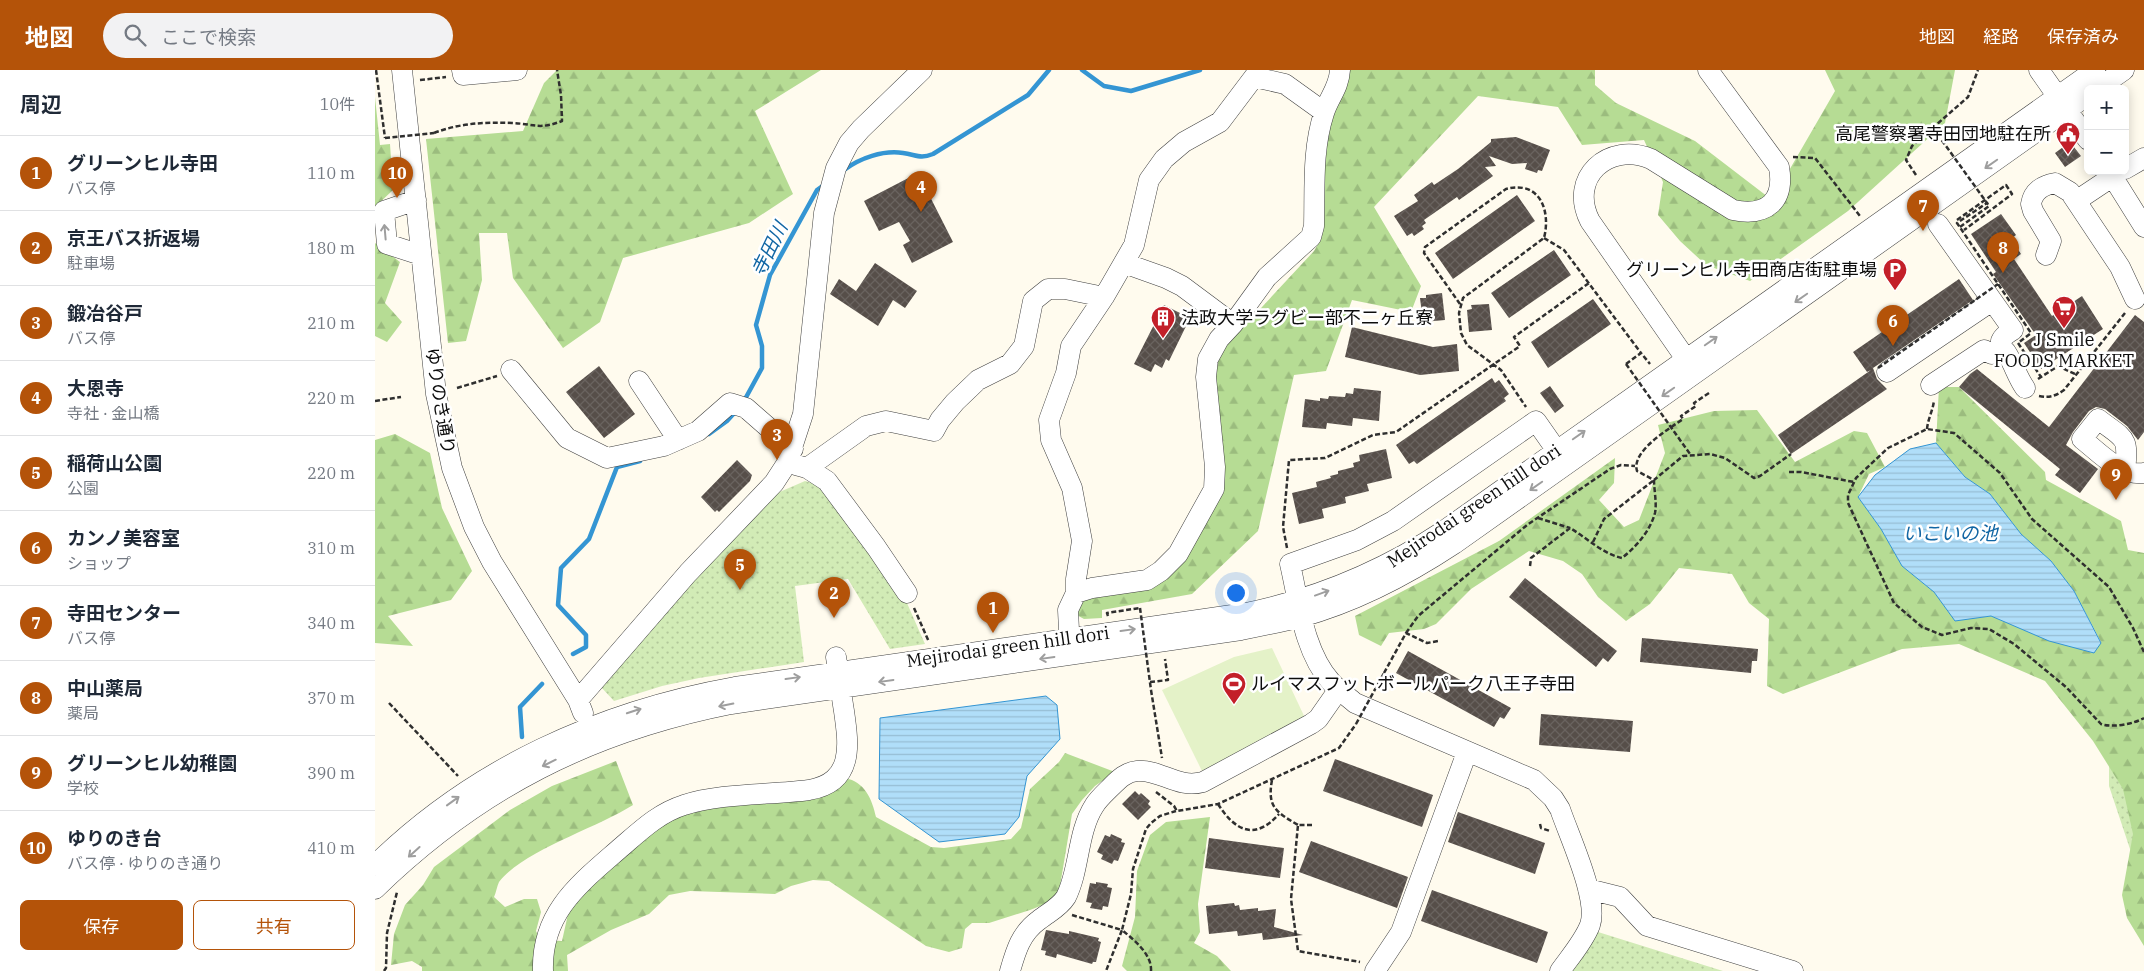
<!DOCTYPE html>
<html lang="ja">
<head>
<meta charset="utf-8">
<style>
	:root { --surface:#fff; --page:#f2f2f3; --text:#1f2937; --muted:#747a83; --line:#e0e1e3; --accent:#b45309 }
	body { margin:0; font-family:"IBM Plex Serif","Noto Sans JP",serif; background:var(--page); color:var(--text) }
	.controls { position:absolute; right:15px; top:15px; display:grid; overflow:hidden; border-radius:8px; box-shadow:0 2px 12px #0003 }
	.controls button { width:45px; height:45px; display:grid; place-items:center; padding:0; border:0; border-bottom:1px solid var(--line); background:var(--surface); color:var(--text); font:25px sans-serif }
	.you { position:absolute; left:860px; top:522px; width:18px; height:18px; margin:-12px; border:4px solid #fff; border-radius:50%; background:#1a73e8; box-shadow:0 0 0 8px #1a73e833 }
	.badge { display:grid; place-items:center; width:32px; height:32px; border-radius:50%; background:var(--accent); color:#fff; font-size:16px; font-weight:700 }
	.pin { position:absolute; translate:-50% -41px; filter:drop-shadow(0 1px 2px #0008) }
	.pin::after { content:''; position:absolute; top:26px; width:18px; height:15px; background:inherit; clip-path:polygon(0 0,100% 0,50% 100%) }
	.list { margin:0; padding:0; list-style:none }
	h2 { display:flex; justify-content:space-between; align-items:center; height:65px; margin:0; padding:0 20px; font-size:21px }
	h2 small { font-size:16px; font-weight:400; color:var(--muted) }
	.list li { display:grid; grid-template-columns:32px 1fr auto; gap:15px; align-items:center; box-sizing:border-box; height:75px; padding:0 20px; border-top:1px solid var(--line) }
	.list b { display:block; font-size:19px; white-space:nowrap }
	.list p { margin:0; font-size:16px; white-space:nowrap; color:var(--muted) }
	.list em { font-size:16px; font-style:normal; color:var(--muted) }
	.actions { display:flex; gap:10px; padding:15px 20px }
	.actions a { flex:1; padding:11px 0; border:1px solid var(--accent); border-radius:8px; text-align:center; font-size:18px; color:var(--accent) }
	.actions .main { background:var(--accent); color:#fff }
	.icon { flex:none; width:28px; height:28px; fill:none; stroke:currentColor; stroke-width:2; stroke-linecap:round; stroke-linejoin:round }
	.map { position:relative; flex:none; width:1769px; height:901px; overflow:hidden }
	header { display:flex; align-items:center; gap:30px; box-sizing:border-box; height:70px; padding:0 25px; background:var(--accent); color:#fff }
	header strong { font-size:24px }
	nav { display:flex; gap:28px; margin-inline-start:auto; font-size:18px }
	.search { width:350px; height:45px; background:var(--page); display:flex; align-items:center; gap:12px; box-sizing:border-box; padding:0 18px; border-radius:28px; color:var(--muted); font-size:19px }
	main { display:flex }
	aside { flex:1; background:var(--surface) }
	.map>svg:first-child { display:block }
	.green { fill:url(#green-dots) }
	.forest { fill:url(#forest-firs) }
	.pitch { fill:#e4f2c8 }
	.water { fill:url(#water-rules); stroke:#3495d3 }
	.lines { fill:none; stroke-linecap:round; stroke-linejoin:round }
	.stream { stroke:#3495d3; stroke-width:4.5 }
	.building { fill:url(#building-cross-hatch) }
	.minor-casing { stroke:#404040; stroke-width:21 }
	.path { stroke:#2f2f2f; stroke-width:2.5; stroke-dasharray:5 2.5; stroke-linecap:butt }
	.minor { stroke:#fff; stroke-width:20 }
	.path-bridge { stroke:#2f2f2f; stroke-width:2.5; stroke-dasharray:5 2.5; stroke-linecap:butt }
	.oneway { stroke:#9e9e9e }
	.labels { text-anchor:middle; stroke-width:5; stroke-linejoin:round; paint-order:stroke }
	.poi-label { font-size:18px; fill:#0d0d0d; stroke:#fff; text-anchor:end }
	.street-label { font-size:18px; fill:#0d0d0d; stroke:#fff }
	.water-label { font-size:19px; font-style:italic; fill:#1166a4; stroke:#fff }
</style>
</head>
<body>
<header>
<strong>地図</strong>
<div class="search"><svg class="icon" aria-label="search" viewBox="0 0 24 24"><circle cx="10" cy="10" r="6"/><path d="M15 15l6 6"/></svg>ここで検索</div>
<nav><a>地図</a><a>経路</a><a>保存済み</a></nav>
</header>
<main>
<aside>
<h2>周辺<small>10件</small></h2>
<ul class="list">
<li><span class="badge">1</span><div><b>グリーンヒル寺田</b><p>バス停</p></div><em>110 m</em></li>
<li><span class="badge">2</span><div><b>京王バス折返場</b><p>駐車場</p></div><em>180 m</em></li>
<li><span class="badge">3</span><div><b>鍛冶谷戸</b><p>バス停</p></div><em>210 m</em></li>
<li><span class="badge">4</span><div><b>大恩寺</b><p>寺社 · 金山橋</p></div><em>220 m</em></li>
<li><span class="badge">5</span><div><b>稲荷山公園</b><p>公園</p></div><em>220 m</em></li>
<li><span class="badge">6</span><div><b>カンノ美容室</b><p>ショップ</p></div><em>310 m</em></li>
<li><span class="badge">7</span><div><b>寺田センター</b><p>バス停</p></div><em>340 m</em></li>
<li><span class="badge">8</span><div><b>中山薬局</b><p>薬局</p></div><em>370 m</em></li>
<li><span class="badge">9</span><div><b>グリーンヒル幼稚園</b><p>学校</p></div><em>390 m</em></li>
<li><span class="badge">10</span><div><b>ゆりのき台</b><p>バス停 · ゆりのき通り</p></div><em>410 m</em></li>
</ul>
<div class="actions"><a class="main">保存</a><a>共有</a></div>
</aside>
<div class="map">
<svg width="1769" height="901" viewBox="0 0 1769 901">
	<defs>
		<pattern id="green-dots" width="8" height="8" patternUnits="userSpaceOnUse" patternTransform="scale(1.25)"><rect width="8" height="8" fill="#d2ebb6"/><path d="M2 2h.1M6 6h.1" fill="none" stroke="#b3c89b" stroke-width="1.8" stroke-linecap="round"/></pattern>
		<pattern id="forest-firs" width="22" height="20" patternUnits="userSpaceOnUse" patternTransform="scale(1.25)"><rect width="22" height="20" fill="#b6dc94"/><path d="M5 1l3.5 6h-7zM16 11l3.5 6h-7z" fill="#9bbc7e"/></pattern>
		<pattern id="water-rules" width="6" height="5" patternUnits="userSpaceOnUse" patternTransform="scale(1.25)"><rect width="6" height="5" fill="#b0def9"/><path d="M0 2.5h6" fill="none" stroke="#96bdd4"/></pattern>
		<pattern id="building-cross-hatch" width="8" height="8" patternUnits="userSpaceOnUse" patternTransform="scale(1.25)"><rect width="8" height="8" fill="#564e49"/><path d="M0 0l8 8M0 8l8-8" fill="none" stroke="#69635f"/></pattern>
	</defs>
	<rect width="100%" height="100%" fill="#fffbee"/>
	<path class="green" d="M430,411l19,5 79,108 22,50 -35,5 -42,-70 -53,7 9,76 -105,16 -37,8 -48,15 -13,-14 94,-107 80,-86z
		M1734,676h35l-11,112 -24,-72z
		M1223,862l125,39h-152z"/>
	<path class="forest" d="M182,0h264l-66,41 38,83 -44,29 -126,35 -23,64 -37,26 -50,-70 -6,-45h-28l3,47 -16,61 -18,2 -22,-204 97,-8 21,-48z
		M970,0h250v15l21,18 79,38 77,59 63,-109 -10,-21h130l-10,53 -97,88 -98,70 -44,-16 -26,-24 -22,-26 5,-33 -19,-42 -62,5 -24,-38 -80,-11 -104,111 47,79 -10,26 -59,-12 -26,71 -32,4 -36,156 -66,63 -90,16v8l-18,1 -11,-6 9,-13 11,-4 46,-6 81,-104 -5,-123 7,-13 92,-99 7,-12 -1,-76z
		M0,27l5,48 10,-1 3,46 -18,17z
		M0,173l25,19 -15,41 17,19 -15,20 -12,-6z
		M1564,317h20l86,85 1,8 75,41 7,29 16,3v393l-17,-28 -5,-23 11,-61 -10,-45 -30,-48 -48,-60 -86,-37 -57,5 -119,45 -16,-8 2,-67 -20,-16 -17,-29 -53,-6 -29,36 -24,17 -28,-24 -16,-23 -19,-13 -34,-10 -58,38 -35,35 -12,5 -35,4 -8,13 -22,-11 -4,-19 144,-75 116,-83 -1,25 -15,17 25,27 15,-7 26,-67 -7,-28 56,-14 43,-1 38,52 59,-31 13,2 18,34 -16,7 -11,23 23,32 21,37 32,26 21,28 36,-4 24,9 86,17 -27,-51 -23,-30 -30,-27 -31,-40 -25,-17 -29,-34z
		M20,364l35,19 12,55 30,63 -21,29 -63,16 25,30 -38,-3v-203z
		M690,683l50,19 -20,14 -13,14 -10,14 -13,78 -11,11 -18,7 -41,13h-17l-7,6 -3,19 -13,4 -23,-6 -97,-65 -16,-1 -22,6 -16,8 -85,-3 -21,4 -20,19 -38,16 -44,25 1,16h-146v-4l-10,-6 -21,4 3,-31 11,-29 18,-20 11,-18 76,-57 42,-24 64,-25 17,44c-36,23 -109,45 -134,77 -2,4 -3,11 -5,15l11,10 19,-8h13l4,13 -5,19 4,9 22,1 6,-27 17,-23 79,-72 181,-41c20,4 27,21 31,39l55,30 13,1 67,-9 10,-11 9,-39 29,-27z
		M835,747l-12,87 2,28 -6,11 23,13 14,15h-104l-5,-5 13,-49 2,-46 13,-36 16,-13z"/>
	<path class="pitch" d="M897,578l34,72 -104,51 -40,-81 72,-33z"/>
	<path class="water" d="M1561,373l29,34 25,17 31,40 30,27 23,30 27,52 -7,10 -45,-12 -58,-25 -36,5 -21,-29 -32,-26 -21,-37 -23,-32 17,-22 35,-26z
		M671,626l11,9 3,34 -33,37 -8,41 -14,17 -66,8 -60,-43 1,-81z"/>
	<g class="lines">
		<path class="stream" d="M707,0l22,16 27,5 69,-21
			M469,100c16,-12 39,-20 59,-17 14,2 17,6 30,1l95,-59 21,-25
			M369,331l18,-33v-22l-6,-21 14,-50 47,-85 7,-5
			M334,364l18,-13 9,-10
			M198,584l13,-7v-12l-28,-30 3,-37 28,-29 28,-72 23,-6
			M147,667l-2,-30 22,-23"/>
	</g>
	<path class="building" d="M1141,67l34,13 -8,21 -4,-1 -1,3 -12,-4 2,-6 -15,1 -23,-8 7,10 -11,1 8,9 -34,24 -2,-3 -33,23 2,3 -4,3 2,3 -10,7 -2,-3 -5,3 -13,-20 24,-15 -4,-6 18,-13 2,3 24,-16 33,-27v-3z
		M1695,72l11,14 -16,11 -10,-14z
		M543,103l35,69 -41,21 -9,-18 7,-4 -11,-19 -20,9 -15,-30z
		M1142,125l18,26 -82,58 -18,-26z
		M1626,144l15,21 -5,4 10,15 -7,5 38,57 30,-20 21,33 -62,40 -17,-26 12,-8 -43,-61 3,-2 -25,-38z
		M1179,180l17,25 -62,43 -18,-25z
		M500,193l42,28 -12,17 -12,-8 -15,26 -48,-32 9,-15 17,12z
		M1584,209l14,21 -100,68 4,11 10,10 -96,65 -13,-19 93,-65 -4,2 -14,-20z
		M1067,223l3,27 -22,2 -3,-24h6v-3z
		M1218,229l18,25 -63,44 -17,-26z
		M1114,234l3,26 -23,2 -2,-22 5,-1 -1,-4z
		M789,235l26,13 -21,43 -3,-2 -4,9 -7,-4 -4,8 -17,-8z
		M1760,245l9,7v110l-6,8 -11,-14 -22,-17 -9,-2 -7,4 -16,21 -7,13 32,24 -18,24 -25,-18 5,-6 -101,-82 11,-13 7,-5 72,58z
		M977,257l81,20 24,-3 2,27 -39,4 -75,-18z
		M224,296l36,48 -31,24 -38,-46z
		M1117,308l3,5 4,-3 10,14 -5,4 2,3 -89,63 -3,-3 -5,3 -13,-19z
		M1175,316l14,20 -9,7 -15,-20z
		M979,318l27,3 -2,30 -26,-3 -1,8 -25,-3 -1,6 -24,-2 3,-28 15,2v-3l8,1 1,-3 16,1 1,-4 7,1z
		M1011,379l6,29 -25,6 2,7 -24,6 1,6 -24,6 2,9 -25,6 -7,-31 25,-6 -1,-5 15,-4 -1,-2 8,-2v-3l16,-4 -1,-4 7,-2 -1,-6z
		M362,390l15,15 -2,6 -31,31 -2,-2 -2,2 -14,-15z
		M1150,508l92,73 -9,11 -5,-4 -7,9 -87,-70z
		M1267,568l116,11 -1,12h-5l-1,12 -111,-11z
		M1033,581l103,57 -7,11 -4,-2 -6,10 -98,-54z
		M1166,644l92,7 -3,31 -91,-7z
		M960,689l98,36 -11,32 -99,-36z
		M760,721l4,4 2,-2 9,8 -2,3 3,3 -13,13 -16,-16z
		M1083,742l87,31 -10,31 -87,-32z
		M736,764l11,5 -1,3 4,1 -7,18 -4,-1 -2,4 -11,-5 2,-4 -6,-3 8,-17 5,2z
		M834,768l75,10 -4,30 -75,-10z
		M936,771l97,36 -11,31 -98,-36z
		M721,812l12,2 -1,3 5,1 -4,19 -5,-1 -1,4 -12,-2 2,-5 -6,-1 4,-19 6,1z
		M1057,820l116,42 -11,31 -116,-42z
		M859,833l1,3 4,-1 1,5 18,-2v3l18,-2 -2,18 29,8 -40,5 -1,-7 -24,3 -1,-5 -28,3 -3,-28z
		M671,860l23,4v-3l30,7 -1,3 3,1 -5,20h-3l-1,2 -35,-10 -1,4 -11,-3 1,-4 -5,-1z"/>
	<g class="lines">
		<defs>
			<path id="minor" d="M27,0l34,324 16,74 22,59 18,35 86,138 5,13
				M87,0l1,5 54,-5
				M1664,0l49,70
				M1722,19l27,-19
				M1750,99l19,-11
				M1734,101l35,56
				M41,130l-32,11 3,33 34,11
				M1701,131l45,-30
				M1563,154l75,106c-5,3 -10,6 -12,11 -1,5 2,8 5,11 8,12 11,25 19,36
				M1671,185l5,-14 -18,-30 -2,-7c2,-13 12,-19 24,-21l15,9 50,75 15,32
				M749,193l42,15 16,8 51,38
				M1318,299l-103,-148c-22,-43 18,-80 61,-62l82,51c34,7 52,-9 46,-43l-71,-97
				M136,300l56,68 40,20 57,-12 34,-15 32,-28 16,5 47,41
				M1512,302l105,-71
				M264,311l39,59
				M1556,315l53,-35 8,4 11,-5
				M421,395l11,3 20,13 49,66 31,46
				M432,398l59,-42 20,-5 48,10 6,-11 15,-18 23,-22 32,-16 14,-18 9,-45 15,-12h17l39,8
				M1750,401c4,-36 0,-31 -27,-52l-16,20c18,14 38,37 62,34
				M701,523v-14l6,-38 -10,-53 -21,-48 -2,-20 17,-47 5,-27 33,-49 30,-52 15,-65 15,-21 20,-17 36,-20 34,-45 31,7 39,28
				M695,581l-2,-41 8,-17 16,-5 55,-8 14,-9 17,-17 36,-65 1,-22 -9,-90 2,-18 11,-20 14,-15 34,-47 44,-40 3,-11c1,-38 -2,-76 10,-113 5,-16 15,-25 16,-43
				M203,630l110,-127 86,-90 13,-20 16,-49 21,-201 12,-45 13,-25 12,-14 61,-59
				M0,795c99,-97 225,-154 360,-178l511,-74c73,-15 137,-42 199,-83l650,-460
				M0,819c104,-101 215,-157 356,-185l510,-74c20,-4 40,-8 60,-13 55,-15 106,-42 153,-73l634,-449
				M1213,819l32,8 27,29 146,45
				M168,901c-2,-58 36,-87 75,-121 21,-18 40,-37 66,-45 35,-12 87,-10 125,-15 45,-8 40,-44 35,-79 -3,-18 -5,-36 -8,-54
				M635,901c6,-21 11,-38 29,-51 10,-8 20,-12 27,-23 14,-28 11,-64 28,-91 4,-7 11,-13 18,-20 7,-7 14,-14 25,-15 24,-2 40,18 66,11l108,-58 7,-5 21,-30
				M1000,901l26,-39 66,-180
				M1185,901c10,-14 24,-30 30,-46 9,-26 -21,-89 -30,-116l-7,-11 -19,-18 -179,-77c-8,-7 -17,-13 -24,-21 -27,-30 -32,-79 -41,-118l67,-24 36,-19 143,-100 28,40"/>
		</defs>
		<use href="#minor" class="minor-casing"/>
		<path class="path" d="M1,0l9,68
			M45,10l26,-3
			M59,63c26,-10 51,-11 78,-10 23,1 27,7 50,-2l-1,-26 -4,-25
			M1418,87l22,1 45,58
			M1541,105l-10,-15 6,-14 56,-49 10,-27
			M1582,150l49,-35 6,9 -48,36
			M1585,157l29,-21 -2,-3
			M1169,168l20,12 77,103
			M1085,234l-36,-51 1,-6 81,-58c34,-9 45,22 38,49l-81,60 -4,15 2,20 6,12 34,25 25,37
			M1251,294l15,-11 9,11
			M1663,309l20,-13 17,8
			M82,318l40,-12
			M1334,323l-15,10 2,3 -15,10 2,3c-14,10 -52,32 -46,52l17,9 29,-24 27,-2 15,4 29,20 6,-2 31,-22
			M1664,326c10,2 17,0 25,-6l61,-77
			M0,331l26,-4
			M1552,359c1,-11 6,-18 7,-29
			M1414,402h12l53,10
			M1163,448l32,10
			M1218,472l11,-23 50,-39
			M912,478l-4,-21 6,-67 36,-2 48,-23 23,-3 124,-86 -6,-9 75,-54
			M1155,496l1,-8 39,-30c17,10 33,26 52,30 15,-12 28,-27 33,-45 2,-10 -1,-23 -1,-33
			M539,538l15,34
			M733,546l-1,-3 33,-5
			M1031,563l12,-17 109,-91 83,-56 11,-4 14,1
			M1769,582l-11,-24 -24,-41 -77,-68 -32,-46 -46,-40 -27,-4 -39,19 -32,30 -8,17v8l46,100 28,24 20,8 29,-7 18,1 25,15 52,43 35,37c11,4 33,0 43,-6
			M1009,603l22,-40 21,10 11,-2
			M775,612l18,-2 -3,-21
			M776,620l11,68
			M14,633l69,73
			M897,710c-5,27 4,32 26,45
			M781,722l18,14 3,5 41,-7 121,-56 17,-24
			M843,734c17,27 37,37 61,10
			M1165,754l1,4 9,3
			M937,755h-14l-7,74 7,52 62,11
			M697,845l50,15 -16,41
			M9,901l2,-3 1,-35 10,-41
			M776,901c1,-17 -17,-31 -29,-41l9,-36 2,-25 13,-40 5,-6 9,-7 16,-5"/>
		<use href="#minor" class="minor"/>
		<path class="path-bridge" d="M1558,58l54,75 -30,20 74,110 -13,10 23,34
			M10,68l49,-5
			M1251,294l64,90
			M1503,298l120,-84
			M765,538l11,82
			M981,654l28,-51"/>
	</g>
	<defs><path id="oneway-shaft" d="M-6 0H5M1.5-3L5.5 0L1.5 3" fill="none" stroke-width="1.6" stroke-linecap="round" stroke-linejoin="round" transform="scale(1.25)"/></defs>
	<g class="oneway">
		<use href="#oneway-shaft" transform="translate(1616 94) rotate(145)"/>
		<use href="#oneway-shaft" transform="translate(10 162) rotate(-95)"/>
		<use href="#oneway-shaft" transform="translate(1426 228) rotate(145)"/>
		<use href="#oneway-shaft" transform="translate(1336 271) rotate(-35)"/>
		<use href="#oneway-shaft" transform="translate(1293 322) rotate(145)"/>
		<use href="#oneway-shaft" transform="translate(1204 365) rotate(-35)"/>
		<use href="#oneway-shaft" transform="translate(1161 416) rotate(145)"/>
		<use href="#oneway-shaft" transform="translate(947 523) rotate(-20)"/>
		<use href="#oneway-shaft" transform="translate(753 560) rotate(-8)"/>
		<use href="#oneway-shaft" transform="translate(672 588) rotate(172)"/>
		<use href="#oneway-shaft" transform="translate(418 608) rotate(-8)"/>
		<use href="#oneway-shaft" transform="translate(511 611) rotate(172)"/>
		<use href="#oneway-shaft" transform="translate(351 635) rotate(169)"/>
		<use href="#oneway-shaft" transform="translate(259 641) rotate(-18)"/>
		<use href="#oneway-shaft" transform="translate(174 693) rotate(154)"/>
		<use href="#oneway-shaft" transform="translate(78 731) rotate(-36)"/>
		<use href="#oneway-shaft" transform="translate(39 782) rotate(138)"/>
	</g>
	<defs>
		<symbol id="civic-pin" viewBox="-11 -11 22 30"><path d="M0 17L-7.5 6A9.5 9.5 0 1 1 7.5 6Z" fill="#c31f29" stroke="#fff"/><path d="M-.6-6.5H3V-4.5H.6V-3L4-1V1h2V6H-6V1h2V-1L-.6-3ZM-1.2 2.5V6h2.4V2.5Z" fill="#fff"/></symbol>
		<symbol id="parking-pin" viewBox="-11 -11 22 30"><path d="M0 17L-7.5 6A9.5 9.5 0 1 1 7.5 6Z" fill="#c31f29" stroke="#fff"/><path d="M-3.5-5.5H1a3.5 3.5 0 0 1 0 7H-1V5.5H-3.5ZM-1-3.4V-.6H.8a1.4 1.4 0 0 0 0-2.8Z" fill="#fff"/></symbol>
		<symbol id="supermarket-pin" viewBox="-11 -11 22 30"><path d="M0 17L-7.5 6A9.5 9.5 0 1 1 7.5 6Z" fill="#c31f29" stroke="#fff"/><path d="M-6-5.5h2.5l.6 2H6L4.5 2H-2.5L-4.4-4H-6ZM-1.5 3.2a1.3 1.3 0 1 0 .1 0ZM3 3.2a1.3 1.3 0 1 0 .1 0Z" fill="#fff"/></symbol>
		<symbol id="building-pin" viewBox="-11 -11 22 30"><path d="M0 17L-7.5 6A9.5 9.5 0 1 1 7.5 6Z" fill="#c31f29" stroke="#fff"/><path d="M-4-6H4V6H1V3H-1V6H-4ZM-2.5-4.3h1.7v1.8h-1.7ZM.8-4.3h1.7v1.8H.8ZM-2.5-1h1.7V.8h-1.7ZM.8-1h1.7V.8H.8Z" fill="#fff"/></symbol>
		<symbol id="stadium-pin" viewBox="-11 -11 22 30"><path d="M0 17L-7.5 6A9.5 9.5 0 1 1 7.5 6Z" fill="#c31f29" stroke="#fff"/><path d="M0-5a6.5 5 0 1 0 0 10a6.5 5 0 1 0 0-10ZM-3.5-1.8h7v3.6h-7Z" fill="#fff"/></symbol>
	</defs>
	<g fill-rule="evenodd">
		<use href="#civic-pin" x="1679" y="50" width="28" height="38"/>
		<use href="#parking-pin" x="1506" y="186" width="28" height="38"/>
		<use href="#supermarket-pin" x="1675" y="224" width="28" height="38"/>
		<use href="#building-pin" x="774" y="234" width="28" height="38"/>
		<use href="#stadium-pin" x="845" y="600" width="28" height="38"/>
	</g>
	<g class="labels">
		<g class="poi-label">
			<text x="1676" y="70">高尾警察署寺田団地駐在所</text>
			<text x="1502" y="206">グリーンヒル寺田商店街駐車場</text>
			<text x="806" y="254" text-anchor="start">法政大学ラグビー部不二ヶ丘寮</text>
			<text x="1689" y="276" text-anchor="middle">J Smile<tspan x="1689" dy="21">FOODS MARKET</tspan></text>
			<text x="876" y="620" text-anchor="start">ルイマスフットボールパーク八王子寺田</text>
		</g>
		<g class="street-label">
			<text transform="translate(65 331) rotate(81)" y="6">ゆりのき通り</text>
			<text transform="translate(1099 436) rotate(-34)" y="6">Mejirodai green hill dori</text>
			<text transform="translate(633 577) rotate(-8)" y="6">Mejirodai green hill dori</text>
		</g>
		<g class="water-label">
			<text transform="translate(394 179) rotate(-64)" y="7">寺田川</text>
			<text x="1575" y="470">いこいの池</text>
		</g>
	</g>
</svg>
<div class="controls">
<button>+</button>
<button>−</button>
</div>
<div class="you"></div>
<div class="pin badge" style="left:618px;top:563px">1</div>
<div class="pin badge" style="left:459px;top:548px">2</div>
<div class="pin badge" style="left:402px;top:390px">3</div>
<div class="pin badge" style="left:546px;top:142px">4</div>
<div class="pin badge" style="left:365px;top:520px">5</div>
<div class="pin badge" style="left:1518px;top:276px">6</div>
<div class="pin badge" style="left:1548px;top:161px">7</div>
<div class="pin badge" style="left:1628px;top:203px">8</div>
<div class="pin badge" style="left:1741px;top:430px">9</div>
<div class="pin badge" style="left:22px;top:128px">10</div>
</div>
</main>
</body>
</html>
